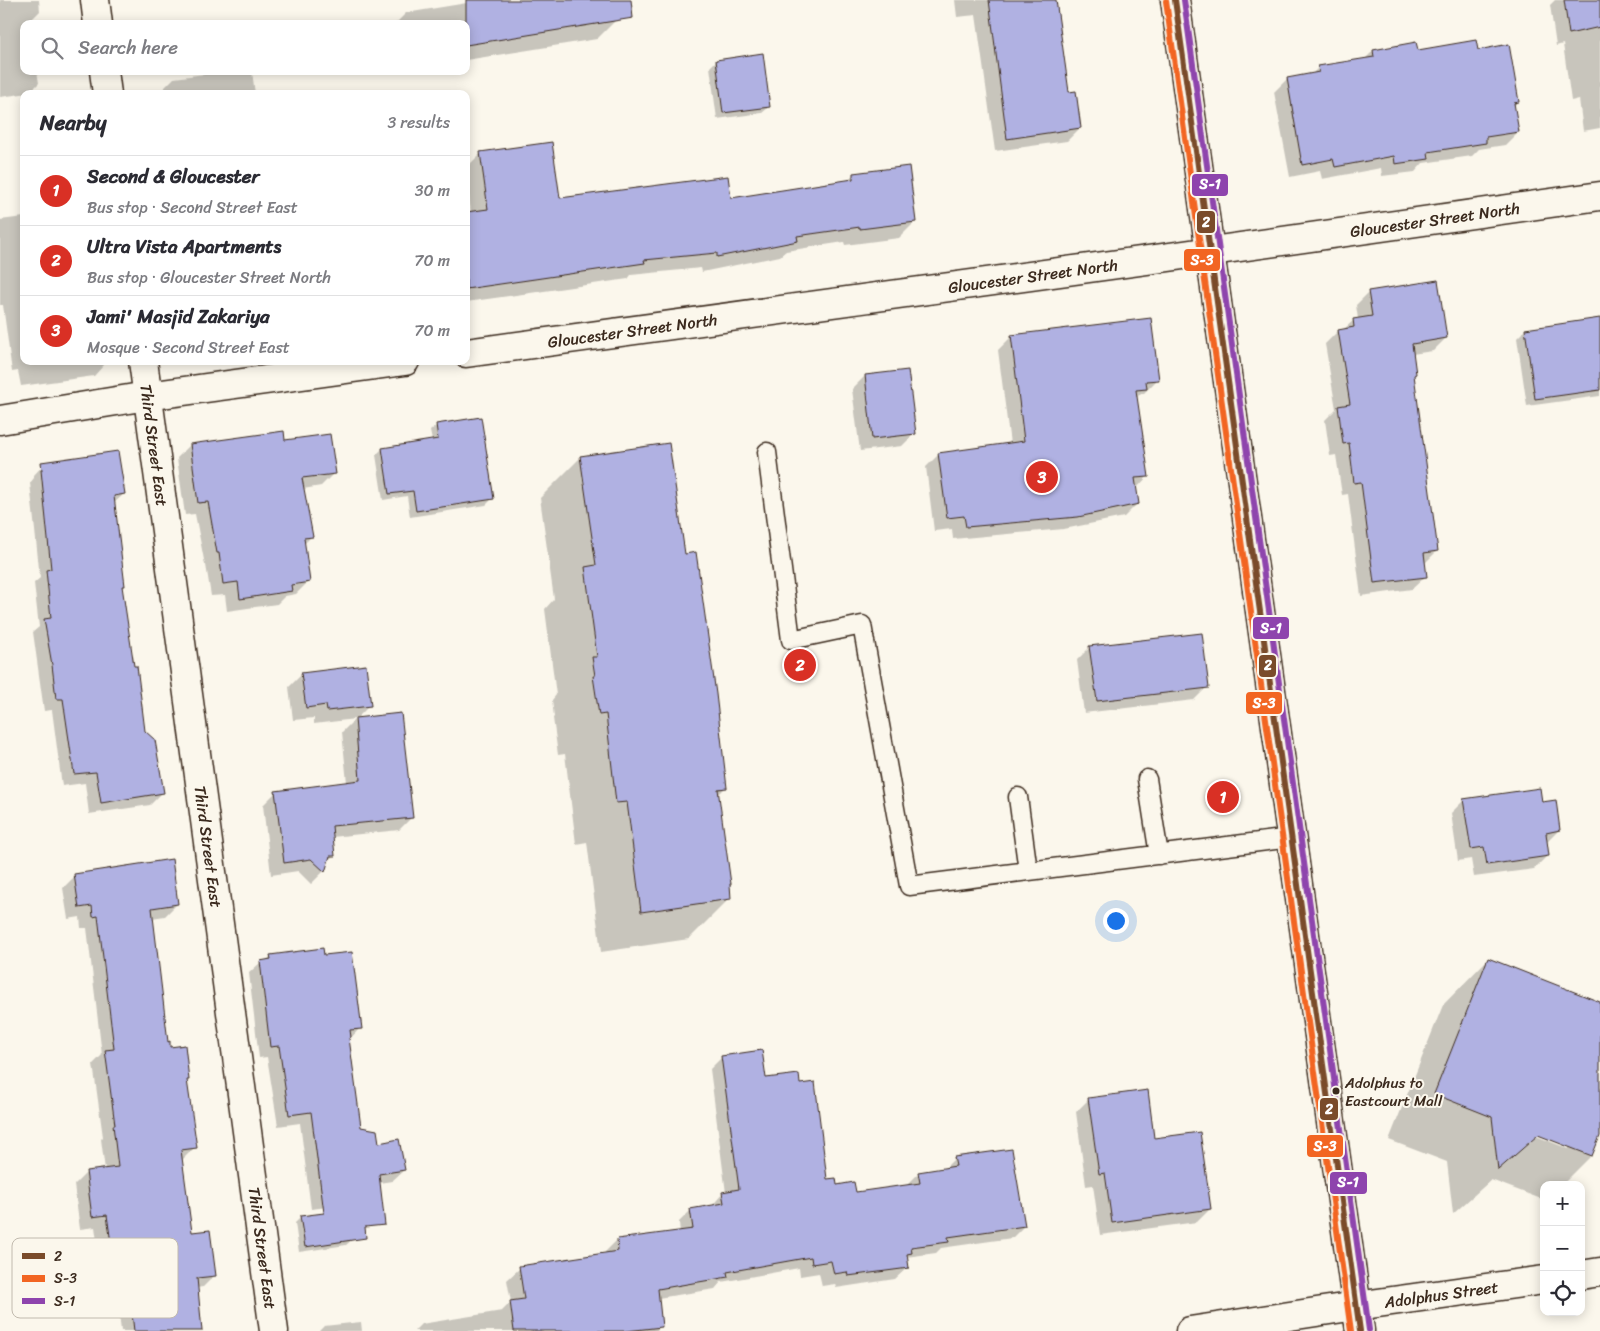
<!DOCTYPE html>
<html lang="en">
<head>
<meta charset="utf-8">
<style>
	:root { --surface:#fff; --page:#f2f2f3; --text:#2b2b33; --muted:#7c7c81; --line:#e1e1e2; --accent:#d93025 }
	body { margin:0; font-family:Sriracha,sans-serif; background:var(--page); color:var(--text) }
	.controls { position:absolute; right:15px; bottom:15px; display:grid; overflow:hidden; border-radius:10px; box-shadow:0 2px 12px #0003 }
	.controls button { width:45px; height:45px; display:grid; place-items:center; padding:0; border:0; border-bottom:1px solid var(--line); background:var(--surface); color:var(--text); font:25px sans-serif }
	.you { position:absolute; left:1115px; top:920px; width:18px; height:18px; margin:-12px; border:4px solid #fff; border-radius:50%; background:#1a73e8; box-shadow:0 0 0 8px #1a73e833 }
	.badge { display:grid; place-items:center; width:32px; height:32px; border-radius:50%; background:var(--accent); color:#fff; font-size:16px; font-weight:700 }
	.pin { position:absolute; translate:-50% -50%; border:2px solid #fff; box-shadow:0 1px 5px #0006 }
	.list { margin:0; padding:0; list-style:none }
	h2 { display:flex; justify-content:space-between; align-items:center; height:65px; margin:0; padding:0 20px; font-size:21px }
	h2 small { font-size:16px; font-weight:400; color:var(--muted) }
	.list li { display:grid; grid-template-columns:32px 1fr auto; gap:15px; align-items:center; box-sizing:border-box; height:70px; padding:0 20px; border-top:1px solid var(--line) }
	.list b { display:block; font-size:19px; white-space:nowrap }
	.list p { margin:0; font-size:16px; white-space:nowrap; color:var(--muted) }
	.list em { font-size:16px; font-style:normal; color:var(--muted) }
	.icon { flex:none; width:28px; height:28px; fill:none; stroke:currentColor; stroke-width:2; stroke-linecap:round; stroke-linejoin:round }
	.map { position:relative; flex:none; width:1600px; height:1331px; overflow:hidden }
	.search { position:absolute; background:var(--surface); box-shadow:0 2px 12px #0003; left:20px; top:20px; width:450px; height:55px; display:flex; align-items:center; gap:12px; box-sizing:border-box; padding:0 18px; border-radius:10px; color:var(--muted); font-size:19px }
	.panel { position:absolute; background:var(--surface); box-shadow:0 2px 12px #0003; left:20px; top:90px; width:450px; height:275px; border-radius:10px }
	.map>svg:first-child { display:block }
	.shadow { fill:#0003; fill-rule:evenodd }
	.building { fill:#b0b1e2; stroke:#3b2a1e }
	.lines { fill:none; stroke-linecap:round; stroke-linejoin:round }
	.lane-casing { stroke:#3b2a1e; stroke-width:21 }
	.street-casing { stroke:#3b2a1e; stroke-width:31 }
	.secondary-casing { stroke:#3b2a1e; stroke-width:31 }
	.lane { stroke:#fbf7ec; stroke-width:18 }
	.street { stroke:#fbf7ec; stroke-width:28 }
	.secondary { stroke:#fbf7ec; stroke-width:28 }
	.bus-1-casing { stroke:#fbf7ec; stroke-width:10 }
	.bus-2-casing { stroke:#fbf7ec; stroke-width:10 }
	.bus-3-casing { stroke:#fbf7ec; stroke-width:10 }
	.bus-1 { stroke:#7a4b2a; stroke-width:6 }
	.bus-2 { stroke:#f26522; stroke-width:6 }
	.bus-3 { stroke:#8e44ad; stroke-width:6 }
	.bus-dot { fill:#3b2a1e; stroke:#fbf7ec; stroke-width:2 }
	.labels { text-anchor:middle; stroke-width:4; stroke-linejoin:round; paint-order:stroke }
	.bus-label { font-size:15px; fill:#3b2a1e; stroke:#fbf7ec; text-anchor:start }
	.street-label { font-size:16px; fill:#3b2a1e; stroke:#fbf7ec }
	.key { fill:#fbf7ec; stroke:#c1baae; stroke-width:1 }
	.key-label { font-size:14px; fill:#3b2a1e }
	.line-badge { stroke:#fbf7ec; stroke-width:2 }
	.badge-label { font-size:14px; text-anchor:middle; font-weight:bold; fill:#fff }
</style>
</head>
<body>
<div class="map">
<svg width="1600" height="1331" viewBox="0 0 1600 1331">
	<rect width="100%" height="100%" fill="#fbf7ec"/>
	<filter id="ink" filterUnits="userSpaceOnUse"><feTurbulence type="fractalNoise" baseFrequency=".02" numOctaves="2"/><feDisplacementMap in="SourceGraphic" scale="10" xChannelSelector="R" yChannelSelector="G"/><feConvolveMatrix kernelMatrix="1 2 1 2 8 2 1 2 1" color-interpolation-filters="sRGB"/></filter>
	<g filter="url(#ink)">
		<path class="shadow" d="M0,0h39l1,11 -10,10v3h-6v47h13l2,12 -10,10 -29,4z
			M485,0h127l4,20 -19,19 -131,21v-36h-71l11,-11z
			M955,0h92l21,94 12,34 -13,13 -72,10 -19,-136 -19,2z
			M1555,0h45v128l-17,3 -4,-32 -8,2 -8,-57 -7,2 -6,-41z
			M1373,51h104l40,51 -3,4 4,26 -13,13 -26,4 -7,7 -49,7 -8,9 -33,4 -1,-8 -59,11 -2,-8 -30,6 -16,-85 13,-13 24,-4 8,-8 46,-8z
			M716,61l53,46 -7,6 -45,6 -7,-52z
			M228,71h24l3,23h-94v-3l13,-13z
			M481,153l78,47 171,-1 116,-18 7,-6 62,47 -16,16 -54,7 -1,-3 -58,9 -6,5 -78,16 -1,-4 -70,7 -3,4 -162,23v-88l5,-1 -5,-45z
			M24,217v144h80v4l-10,11 -73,10 -3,-15 -6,1 -9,-67h-3v-85z
			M1369,292l77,46 -13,13 -21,3 1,22 24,175 -13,13 1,13 -13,12 -51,7 -13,-102 -6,1 -6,-40 -6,1 -5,-36 11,-11 -11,-65 13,-13 5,-1 11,-10 4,-1 -2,-14z
			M1600,319v77l-73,10 -10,-68 8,-8z
			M1011,337l146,43 -13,13h-3l-5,5 12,78 -12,13 1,15 -13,13 -60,12 -111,10 -1,-10 -18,2 -8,-64 13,-13 71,-10 -12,-94z
			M865,376l50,57 -13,13 -42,5 -8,-62z
			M437,425l55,74 -6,6 -76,12 -3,-21 -24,4 -7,-45 6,-6 50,-8 -2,-10z
			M284,442l50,31 -13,13 -18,3 9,47 -8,8 5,37 -13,13 -11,2 -8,8 -50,7 -2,-16 -14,1 -5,-31h-1l-10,-51 -10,1 -8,-57 13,-13z
			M581,457l103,99 41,232 -8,8 13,102 -41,41 -88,13 -14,-110 -11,2 -11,-90 -7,1 -5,-37 1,-1 -2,-17 4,-5 -11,-86 9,-10 -14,-101z
			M45,463l79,31 -10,9 10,83 -3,2 23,144 18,61 -12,12 -61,9 -4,-31 -23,3 -10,-76 -8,1 -11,-79 6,-5 -5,-44 6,-5 -10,-95 4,-5v-3z
			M1090,647l117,40 -13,13 -110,13 -7,-53z
			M302,674l67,32 -13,13 56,98 -13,13 -67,7 2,18 -8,8 -2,8 -13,13 -13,-13 -27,4 -8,-70 13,-13 71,-9 -5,-51 13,-13 -41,5v-6l-21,2 -4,-33z
			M1464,800l77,3 18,27 -13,13 1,13 -13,13 -60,8 -3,-18 -13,2 -7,-48z
			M75,876l102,28 -12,12 -13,2 15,125 21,36 -2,2 9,66 -12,12 -2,1 9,74 25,41 -12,12 -7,1 5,43h-80l-5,-42 -12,2 -9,-64 -15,2 -6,-44 13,-13 18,-2 -4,-31 2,-2 -10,-73 9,-9 -15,-127h-6l-1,-11 -12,2 -5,-31z
			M271,956h52l37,72 -11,12 11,88 44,42 -12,11 -13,2 -11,19 -57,7 -11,-86 -22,3 -11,-69 -8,1 -10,-85 12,-11 5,-1z
			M1488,959l112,44v129l-9,24 -29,29h-18v15l-53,-20 -38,34 -6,-52 -58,-22 54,-135zM1532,1131l37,15v3l-38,-15z
			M722,1057l43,22 34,6 27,95 10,6 19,7 52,-8 12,-12 25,-4 11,-11 69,68 -12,12 -71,10 -5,5 -30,4 2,10 -13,12 -59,9 -1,-4 -13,2 -3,-13 -19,3 -1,-8 -78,14 -6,7 -57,9 3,28 -5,5h-242l7,-7 81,-13 9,-9 -4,-22 13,-12 86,-14 -1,-2 12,-12 63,-8 -1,-10 12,-12 20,-3 12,-14h3l-16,-124z
			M1089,1099l64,40 57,70 -13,13 -97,13 -7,-50 -7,1 -10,-74z
			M301,1217l52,22 -7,6 -47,7 -4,-29z
			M361,1322l1,9h-43l5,-5z"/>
		<path class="building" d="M466,0h165l2,18 -167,27z
			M989,0h67l13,92 7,-1 5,37 -74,11z
			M1564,0h36v27l-31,7z
			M1476,40l2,10 31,-6 10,58 -5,1 5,29 -33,5v6l-58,9 1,7 -34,5 -1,-8 -59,11 -2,-8 -31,6 -15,-87 32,-6 -1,-6 56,-9 -1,-7 43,-8 2,8z
			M763,53l7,54 -47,6 -7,-53z
			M552,142l8,56 168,-22 3,22 122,-19v-6l56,-7 7,56 -56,7v-2l-63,9 1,5 -81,16v-4l-73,7 1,3 -179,26v-77l22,-3 -8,-57z
			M1438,280l9,58 -35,6 4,30 -2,1 24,176 -14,2 3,24 -53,6 -13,-101 -7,1 -5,-40 -6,1 -5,-38 12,-2 -12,-74 16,-3 -1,-8 19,-3 -4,-25z
			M1151,318l8,62 -13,1 1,8 -11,1 13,87 -14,1 4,26 -61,13 -112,10 -2,-11 -17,2 -9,-65 86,-12 -13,-106z
			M1600,318v72l-65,9 -10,-70z
			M908,370l8,64 -44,5 -7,-64z
			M481,417l13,82 -78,12 -3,-20 -24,3 -7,-46 56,-9 -2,-15z
			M284,431l1,9 45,-6 6,40 -34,4 11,59 -9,1 6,44 -19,3 1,6 -52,8 -2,-17 -15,2 -4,-31h-2l-9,-51 -10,1 -8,-59z
			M669,443l16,111 11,-2 20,142 11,94 -9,1 13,95h-1l1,15 -90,13 -14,-110 -11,1 -10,-89 -7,1 -6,-39h2l-3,-19h5l-12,-90 11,-2 -16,-109z
			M118,451l7,43 -11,2 11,90h-3l12,80h3l8,65 10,9 9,53 -63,10 -5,-31 -22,2 -11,-75h-7l-4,-34 -8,-46 7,-1 -5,-48 5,-1 -10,-99h1l-1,-8z
			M1202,633l7,55 -112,13 -8,-55z
			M366,665l5,41 -44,5 -1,-6 -20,3 -5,-35z
			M401,713l12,105 -81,8 3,30h-5l-5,16 -14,-13 -27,4 -9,-72 85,-11 -5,-62z
			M1540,788l2,14 14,-2 4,30 -14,3 3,23 -62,9 -3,-18 -13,2 -8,-50z
			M172,859l6,45 -26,4 16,134 2,-1v6l15,-2 4,35h-2l10,68 -16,2 11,82 18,-2 6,46 -19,2 5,53h-68l-6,-53 -12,1 -9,-64 -15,2 -6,-46 32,-4 -5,-42h2l-10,-75 9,-1 -16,-133 -5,1 -1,-11 -13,2 -5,-34z
			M323,948l1,7 28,-3 10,77 -12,1 1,7 -2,1 12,89 16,3 2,13 20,-4 6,31 -26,4 6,51 -20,2 1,11 -61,9 -5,-31 24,-3 -13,-101 -22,3 -10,-69 -9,1 -10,-86 11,-2 -1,-4z
			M1488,958l112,44v134l-8,20 -54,-21 -40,35 -6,-53 -58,-23z
			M762,1050l4,28 33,-4 1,10 15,-2 12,97 9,-1 1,7 17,-3 2,10 64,-9 -2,-11 38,-6 -2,-9 58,-8 13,77 -77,11 1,5 -38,5 1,6 -5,1 2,14 -61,8 -1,-4 -13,2 -3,-13 -19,3 -1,-7 -84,15 1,5 -70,12 4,38 -36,4h-112l-4,-30 14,-2 -5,-33 99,-15 -1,-12 76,-10 -3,-20 34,-6 -2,-11 17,-3 -18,-133z
			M1148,1090l6,48 46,-6 11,77 -99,14 -7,-50 -6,1 -11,-76z"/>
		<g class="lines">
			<defs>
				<path id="lane" d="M767,452l24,188 71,-15 47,261 382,-48
					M1147,779l12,76
					M1018,797l10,74"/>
				<g id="street">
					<path d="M95,0l3,24"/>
					<path d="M104,71l3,23"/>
					<path id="s1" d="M466,353l696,-95 438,-62"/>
					<path id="s2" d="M143,361l131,970"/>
					<path d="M0,420l147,-24 258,-35"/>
					<path d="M1581,1275l19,-3"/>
					<path id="s3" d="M1190,1331l166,-25 188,-26"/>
				</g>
				<path id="secondary" d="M1175,0l185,1331"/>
			</defs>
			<use href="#lane" class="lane-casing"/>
			<use href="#street" class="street-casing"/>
			<use href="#secondary" class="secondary-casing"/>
			<use href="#lane" class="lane"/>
			<use href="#street" class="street"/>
			<use href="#secondary" class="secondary"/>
			<defs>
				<path id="bus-1" d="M1175,0l185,1331"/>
				<path id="bus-2" d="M1166,1l185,1330"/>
				<path id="bus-3" d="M1184,0l185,1330"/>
			</defs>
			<use href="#bus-1" class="bus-1-casing"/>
			<use href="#bus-2" class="bus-2-casing"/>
			<use href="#bus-3" class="bus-3-casing"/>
			<use href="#bus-1" class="bus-1"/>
			<use href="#bus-2" class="bus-2"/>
			<use href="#bus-3" class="bus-3"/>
		</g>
	</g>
	<circle class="bus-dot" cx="1336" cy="1091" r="4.5"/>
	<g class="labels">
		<g class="bus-label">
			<text x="1345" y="1088">Adolphus to<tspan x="1345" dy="18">Eastcourt Mall</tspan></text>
		</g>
		<g class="street-label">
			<text dy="6" stroke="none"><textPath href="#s1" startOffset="978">Gloucester Street North</textPath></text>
			<text dy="6" stroke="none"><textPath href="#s1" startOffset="572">Gloucester Street North</textPath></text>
			<text dy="6" stroke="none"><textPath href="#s1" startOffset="168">Gloucester Street North</textPath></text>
			<text dy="6" stroke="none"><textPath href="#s2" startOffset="85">Third Street East</textPath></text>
			<text dy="6" stroke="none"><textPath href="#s2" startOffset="490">Third Street East</textPath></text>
			<text dy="6" stroke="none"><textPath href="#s2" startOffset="895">Third Street East</textPath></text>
			<text dy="6" stroke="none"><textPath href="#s3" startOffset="254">Adolphus Street</textPath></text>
		</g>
	</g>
	<rect x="12" y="1238" width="166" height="80" rx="8" class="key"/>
	<rect x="22" y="1253" width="23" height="6" fill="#7a4b2a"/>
	<rect x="22" y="1275" width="23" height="7" fill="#f26522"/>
	<rect x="22" y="1298" width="23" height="6" fill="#8e44ad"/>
	<g class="key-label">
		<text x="54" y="1261">2</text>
		<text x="54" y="1283">S-3</text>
		<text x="54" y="1306">S-1</text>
	</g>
	<g class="line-badge">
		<rect x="1191" y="173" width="38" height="24" rx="5" fill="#8e44ad"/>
		<rect x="1196" y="210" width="20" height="24" rx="5" fill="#7a4b2a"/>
		<rect x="1183" y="248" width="38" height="24" rx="5" fill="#f26522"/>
		<rect x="1252" y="616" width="38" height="24" rx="5" fill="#8e44ad"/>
		<rect x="1258" y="654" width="19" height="24" rx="5" fill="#7a4b2a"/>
		<rect x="1245" y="691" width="38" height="24" rx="5" fill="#f26522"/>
		<rect x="1319" y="1097" width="20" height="24" rx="5" fill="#7a4b2a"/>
		<rect x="1306" y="1134" width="38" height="24" rx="5" fill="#f26522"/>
		<rect x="1329" y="1171" width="39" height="24" rx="5" fill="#8e44ad"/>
	</g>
	<g class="badge-label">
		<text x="1210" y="189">S-1</text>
		<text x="1206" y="227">2</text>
		<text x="1202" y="265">S-3</text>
		<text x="1271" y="633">S-1</text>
		<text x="1268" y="670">2</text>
		<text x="1264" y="708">S-3</text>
		<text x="1329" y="1114">2</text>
		<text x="1325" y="1151">S-3</text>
		<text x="1348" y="1187">S-1</text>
	</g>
</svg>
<div class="controls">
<button>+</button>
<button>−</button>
<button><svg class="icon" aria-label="locate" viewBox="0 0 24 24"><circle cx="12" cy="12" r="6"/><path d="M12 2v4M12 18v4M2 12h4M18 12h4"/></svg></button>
</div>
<div class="you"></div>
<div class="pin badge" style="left:1223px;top:797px">1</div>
<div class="pin badge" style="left:800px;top:665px">2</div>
<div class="pin badge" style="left:1042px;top:477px">3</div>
<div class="search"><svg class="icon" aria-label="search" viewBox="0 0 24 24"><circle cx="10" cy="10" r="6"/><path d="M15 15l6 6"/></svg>Search here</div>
<section class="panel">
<h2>Nearby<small>3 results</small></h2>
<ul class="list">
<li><span class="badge">1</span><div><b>Second &amp; Gloucester</b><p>Bus stop · Second Street East</p></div><em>30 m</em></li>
<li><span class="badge">2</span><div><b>Ultra Vista Apartments</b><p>Bus stop · Gloucester Street North</p></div><em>70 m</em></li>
<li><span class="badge">3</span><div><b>Jami' Masjid Zakariya</b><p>Mosque · Second Street East</p></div><em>70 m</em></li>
</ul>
</section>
</div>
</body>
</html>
